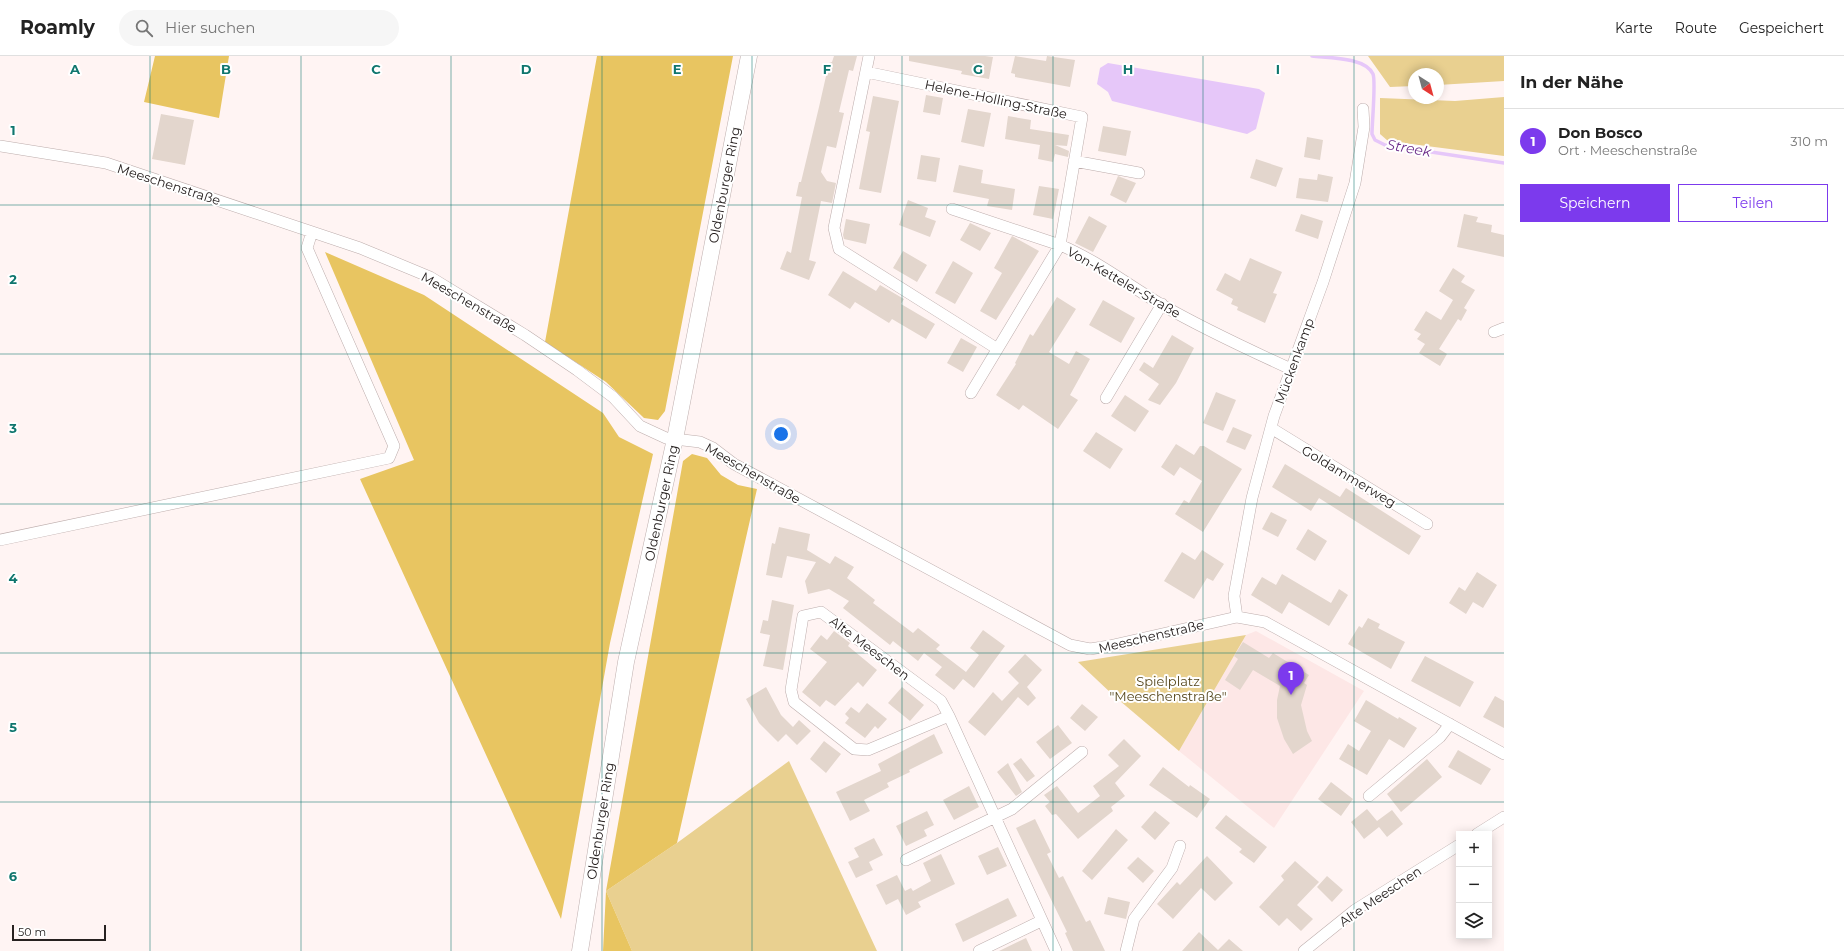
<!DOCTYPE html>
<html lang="de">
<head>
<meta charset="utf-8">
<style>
	:root { --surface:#fff; --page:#f6f6f6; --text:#222; --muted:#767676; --line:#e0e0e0; --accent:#7c3aed }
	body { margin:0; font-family:Montserrat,sans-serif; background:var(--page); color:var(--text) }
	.controls { position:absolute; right:12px; bottom:12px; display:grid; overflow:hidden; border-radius:0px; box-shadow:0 2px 10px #0003 }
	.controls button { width:36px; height:36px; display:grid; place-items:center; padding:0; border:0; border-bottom:1px solid var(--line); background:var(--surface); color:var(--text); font:20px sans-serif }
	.compass { position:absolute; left:1408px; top:12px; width:36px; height:36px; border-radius:50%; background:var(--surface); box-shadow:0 2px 10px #0003; rotate:144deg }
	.scale { position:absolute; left:12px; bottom:10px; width:94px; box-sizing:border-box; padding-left:4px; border:2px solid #272120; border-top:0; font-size:11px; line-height:14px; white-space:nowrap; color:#272120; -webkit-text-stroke:3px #fff; paint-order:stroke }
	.you { position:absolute; left:781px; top:378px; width:14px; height:14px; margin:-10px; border:3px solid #fff; border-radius:50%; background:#1a73e8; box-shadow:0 0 0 6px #1a73e833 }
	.badge { display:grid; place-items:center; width:26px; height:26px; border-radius:50%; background:var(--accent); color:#fff; font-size:13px; font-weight:700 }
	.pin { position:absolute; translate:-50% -33px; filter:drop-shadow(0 1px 2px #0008) }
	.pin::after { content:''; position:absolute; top:21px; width:14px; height:12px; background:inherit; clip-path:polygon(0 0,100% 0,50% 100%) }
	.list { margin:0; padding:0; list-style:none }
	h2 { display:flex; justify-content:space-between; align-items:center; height:52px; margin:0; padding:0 16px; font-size:17px }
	h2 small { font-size:13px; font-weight:400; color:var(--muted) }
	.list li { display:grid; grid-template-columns:26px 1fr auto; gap:12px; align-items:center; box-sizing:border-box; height:64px; padding:0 16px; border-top:1px solid var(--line) }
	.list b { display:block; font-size:15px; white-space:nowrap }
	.list p { margin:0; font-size:13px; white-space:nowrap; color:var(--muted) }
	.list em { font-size:13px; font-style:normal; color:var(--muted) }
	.actions { display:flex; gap:8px; padding:12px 16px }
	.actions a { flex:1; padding:9px 0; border:1px solid var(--accent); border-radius:0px; text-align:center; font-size:14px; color:var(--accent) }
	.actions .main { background:var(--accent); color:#fff }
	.icon { flex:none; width:22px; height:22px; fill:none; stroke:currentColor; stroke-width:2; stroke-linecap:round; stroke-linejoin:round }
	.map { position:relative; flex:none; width:1504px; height:895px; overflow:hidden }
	header { display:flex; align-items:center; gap:24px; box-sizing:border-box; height:56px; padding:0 20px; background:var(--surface); border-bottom:1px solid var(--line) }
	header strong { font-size:19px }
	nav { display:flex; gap:22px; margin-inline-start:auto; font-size:14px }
	.search { width:280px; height:36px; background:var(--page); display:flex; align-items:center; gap:10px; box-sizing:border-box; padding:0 14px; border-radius:22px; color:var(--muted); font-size:15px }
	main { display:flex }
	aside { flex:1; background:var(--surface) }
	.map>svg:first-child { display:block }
	.built { fill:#fde7e6 }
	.green { fill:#e9d090 }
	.forest { fill:#e8c561 }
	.water { fill:#e6c7f9 }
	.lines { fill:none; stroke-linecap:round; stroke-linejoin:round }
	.stream { stroke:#e6c7f9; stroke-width:3.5 }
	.building { fill:#e3d6cd }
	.street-casing { stroke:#bdadac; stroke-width:12 }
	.secondary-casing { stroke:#bdadac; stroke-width:17 }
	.street { stroke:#fff; stroke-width:11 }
	.secondary { stroke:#fff; stroke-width:16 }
	.grid { fill:none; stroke:#0f766e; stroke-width:1; stroke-opacity:0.55 }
	.labels { text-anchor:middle; stroke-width:4; stroke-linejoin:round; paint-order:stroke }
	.street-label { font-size:13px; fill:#272120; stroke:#fff }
	.park-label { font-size:13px; fill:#55461c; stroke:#fff }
	.water-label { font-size:14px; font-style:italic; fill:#6b2b89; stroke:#fff }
	.grid-label { font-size:13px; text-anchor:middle; font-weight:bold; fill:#0f766e; stroke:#fff; stroke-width:4; stroke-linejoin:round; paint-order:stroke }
</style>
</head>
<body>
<header>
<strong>Roamly</strong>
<div class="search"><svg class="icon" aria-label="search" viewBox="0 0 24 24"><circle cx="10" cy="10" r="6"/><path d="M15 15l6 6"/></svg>Hier suchen</div>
<nav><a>Karte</a><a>Route</a><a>Gespeichert</a></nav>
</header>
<main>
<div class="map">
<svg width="1504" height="895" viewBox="0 0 1504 895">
	<rect width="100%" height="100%" fill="#fff4f3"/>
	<path class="built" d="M1256,575l108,60 -90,137 -95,-77 67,-116z"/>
	<path class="green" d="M1368,0h136v25l-66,4v-11h-24v12l-24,1z
		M1504,41v59l-116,-15 -8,-7v-36l75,3z
		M1246,579l-67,116 -66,-56 -35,-33z
		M789,705l88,190h-245l-26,-60 71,-48z"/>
	<path class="forest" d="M155,0h74l-10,62 -75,-16z
		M597,0h136l-68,355 -7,9 -14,-2 -38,-36 -61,-40z
		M325,196l99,43 179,118 16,24 34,17 -43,189 -49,276 -201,-440 54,-19z
		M692,398l15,4 14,17 17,10 19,4 -80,354 -71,48 26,60h-29l3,-60 77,-430z"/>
	<path class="water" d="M1108,7l151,26 6,4 -9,36 -9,5 -135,-33 -4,-9 -11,-8 3,-16z"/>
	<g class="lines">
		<path class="stream" d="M1312,0c17,2 53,1 61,18 3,7 -1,49 -1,60l3,6 10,5 119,18"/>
	</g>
	<path class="building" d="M834,0h23l-4,15 -4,-1 -10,42 5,1 -8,35 -9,-2 -6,26 6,9 9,2 -4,20 -11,-2 -12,59 7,2 -7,18 -29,-11 7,-18 4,2 11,-56 -6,-1 3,-14h2l18,-75 10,-44 3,-1z
		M909,0h76l8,1 -4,22 -28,-5 1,-3 -53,-10z
		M1015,0l31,5 1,-5 28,4 -5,27 -55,-10v-3l-4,-1z
		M926,39l17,3 -3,17 -17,-3z
		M873,40l26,5 -18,92 -22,-4 11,-57 -4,-1z
		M968,53l23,4 -7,34 -23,-5z
		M161,58l33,6 -9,45 -33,-6z
		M1008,60l23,4 -1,9 39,6 -2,11 -12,-1 14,6 -1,6 -13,-3 -2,8 -15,-3 2,-14 -35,-6z
		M1103,70l28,5 -5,25 -28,-5z
		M1307,81l16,3 -3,20 -16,-3z
		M921,99l19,3 -4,24 -19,-3z
		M1256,103l27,9 -7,19 -26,-9z
		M959,109l24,5 -2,13 34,6 -3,21 -25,-4 2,-7 -36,-7z
		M1318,118l15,3 -5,25 -32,-4 3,-20 18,2z
		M1118,120l18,7 -10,20 -16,-8z
		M1039,130l20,3 -6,30 -20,-4z
		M908,144l20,8 -3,9 11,4 -6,16 -31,-12z
		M1301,158l22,7 -5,18 -23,-8z
		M1464,158l14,3 -2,5 16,3 -1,7 13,3v22l-47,-10z
		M1089,160l18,10 -14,26 -18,-9z
		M846,163l24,5 -4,20 -22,-5 -1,-4z
		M970,167l21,10 -11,18 -20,-11z
		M1012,180l27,15 -43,69 -16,-9 22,-38 -8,-5z
		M903,195l24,14 -10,17 -24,-14z
		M1250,202l32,14 -9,21 4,1 -12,29 -28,-13 1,-3 -7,-3 2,-5 -17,-9 9,-17 15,8z
		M953,205l20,12 -18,31 -20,-11z
		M1453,212l12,8 -4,6 14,8 -11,18 3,2 -6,11 -3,-2 -19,30 8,5 -7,12 -21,-13 6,-9 -8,-5 4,-5 -7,-4 12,-19 15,9 12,-20 -14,-9z
		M843,215l33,20 4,-6 24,14 -3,5 34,20 -9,15 -34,-20 -3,4 -34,-21 -5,7 -22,-14z
		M1057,241l19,12 -27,43 20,12 7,-13 14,8 -20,36 8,5 -20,29 -35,-24 -4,5 -23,-15 20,-31 -1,-1 15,-29 3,2z
		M1103,244l32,18 -14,25 -32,-18z
		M1172,279l22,13 -18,35 -16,22 -12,-5 11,-16 -20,-14 5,-8 9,6z
		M961,282l16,9 -14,25 -16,-9z
		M1216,336l20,8 -13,31 -20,-8z
		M1125,339l24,16 -14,21 -24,-16z
		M1233,371l19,8 -7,15 -19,-8z
		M1096,376l27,17 -13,20 -27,-18z
		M1176,388l18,11 6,-9h4l38,23 -39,63 -28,-18 9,-14 5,3 13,-22 -22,-14 -6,9 -13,-9z
		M1285,408l55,33 6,-9 75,48 -12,19 -90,-57 -8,13 -39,-24z
		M1271,456l16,8 -9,17 -16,-8z
		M779,471l31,7 -3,16 23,14 5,-8 19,11 -7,11 28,22 -2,3 40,30 5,-5 22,17 -4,4 30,23 13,-17 -9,-7 13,-18 22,16 -31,42 -11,-9 -9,11 -19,-15 7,-8 -18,-14 -6,8 -25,-20 -3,4 -47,-37 6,-7 -20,-12 -21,5 -3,-13 11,-19 -29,-6 -5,22 -16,-3 6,-32 3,1z
		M1308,473l19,12 -12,20 -19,-12z
		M1202,494l22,14 -11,17 -6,-3 -13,21 -30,-18 18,-29 13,8z
		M1477,516l20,13 -14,23 -10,-6 -7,12 -17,-11 10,-16 6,4z
		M1282,518l49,29 8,-14 9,6 -19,31 -40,-24 -7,12 -31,-19 11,-18 14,8z
		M772,544l22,5 -11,65 -20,-4 7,-31 -10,-2 3,-13 5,1z
		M1368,562l12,6 -2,4 27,14 -14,27 -43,-25 11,-18 3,2z
		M834,575l16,12 -2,3 29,24 -14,17 -5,-5 -23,24 -9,-6 -6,7 -18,-15 25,-30 -17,-13 11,-14 6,5z
		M1243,586l26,16 4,-5 36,22 -5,8 3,2 -6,20 6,26 5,10 -19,13 -9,-15 -7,-21v-18l3,-14 -27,-16 -13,20 -15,-10 13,-21 -4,-3z
		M1025,598l17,16 -15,17 9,11 -8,8 -10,-9 -33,39 -17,-14 25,-30 9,9 17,-18 -11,-11z
		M1425,600l49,26 -14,25 -49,-26z
		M766,631l15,28 12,12 6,-7 12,11 -14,14 -11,-11 -8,8 -19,-19 -13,-24z
		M902,631l22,18 -14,16 -22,-18z
		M1495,640l9,5v27l-21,-11z
		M1366,644l32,19 1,-2 18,11 -13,20 -15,-9 -22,36 -28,-16 9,-15 11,7 12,-20 -17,-10z
		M867,647l20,16 -9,10 -3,-3 -10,12 -20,-15 4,-5 -4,-4 6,-7 8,6z
		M1082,648l16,13 -13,14 -15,-13z
		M1058,669l14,18 -22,16 -14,-17z
		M934,678l9,19 -34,17 1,2 -23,11 2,4 -25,13 6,11 -20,10 -14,-29 45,-21 -3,-7z
		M1124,683l17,17 -26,27 10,13 -14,11 2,4 -35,28 -22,-25 -4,1 -7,-9 5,-4 -6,-7 13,-9 21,27 22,-17 -7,-10 26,-20 -11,-11z
		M824,685l17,13 -15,19 -16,-14z
		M1458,694l33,19 -10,16 -33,-18z
		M1021,702l14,18 -8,6 -14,-18z
		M1427,703l15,18 -41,35 -14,-18z
		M1008,707l14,29 -6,4 -19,-24z
		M1163,711l26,20 1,-2 20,14 -13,19 -48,-33z
		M1331,726l22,17 -12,17 -23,-17z
		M969,730l10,21 -25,13 -11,-20z
		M1367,753l10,12 15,-11 11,14 -16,13 -8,-10 -15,12 -13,-17z
		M927,755l7,14 -10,5 3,6 -21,10 -10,-20z
		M1155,755l15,12 -15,17 -14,-13z
		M1226,759l41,32 -13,16 -15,-11 3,-3 -27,-21z
		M1035,763l16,33 -4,2 12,24 4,-2 23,46 4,-2 15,31h-32l-8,-18 2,-1 -51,-104z
		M1116,773l12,11 -36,40 -10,-9z
		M874,782l9,17 -14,7 4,8 -17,8 -8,-16 11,-5 -5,-9z
		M998,791l9,19 -20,9 -9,-19z
		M941,798l14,30 -37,18 3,5 -15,8 -8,-16 -12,6 -10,-20 21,-10 8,16 6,-3 2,3 18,-10 -8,-18z
		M1207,800l26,27 -18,18 -14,-13 -28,31 -16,-15 20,-22 3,3z
		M1138,801l16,14 -11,12 -16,-15z
		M1295,805l24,21 -22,23 16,14 -12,12 -14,-13 -8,8 -20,-19 25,-27 -3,-4z
		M1327,820l16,14 -11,12 -15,-15z
		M1108,841l22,5 -4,17 -22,-5z
		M1008,842l9,18 -54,26 -8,-18z
		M1199,876l19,18 11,-11 14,12h-61z
		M1026,882l6,13h-33z"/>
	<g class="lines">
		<defs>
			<path id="street" d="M869,0l-35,172 5,21 157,99
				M866,16l216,45 -22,128 -89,148
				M0,90l106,17 254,85 70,29 95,58 52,35 36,27 27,29 26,12 34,4 13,6 21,16 336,181 20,4 19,-3 128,-29 28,5 239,132
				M1074,105l65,12
				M952,153l108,36c36,15 68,40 102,60 42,24 85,44 129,64
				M1494,276l10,-4
				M1106,342l56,-94
				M1271,372l156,96
				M0,484l389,-82 5,-12 -87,-198 5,-16
				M1237,561l-3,-21 18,-98 22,-82 49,-134 32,-99 9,-56 -1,-18
				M949,660l-81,34 -14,-1 -60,-47 -3,-12 12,-74 18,-4 120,89 8,15 107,235
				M1369,740l71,-59 10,-13
				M1477,778l27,-17
				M906,804l106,-51 70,-57
				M979,895l62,-30
				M1126,895l8,-32 38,-51 8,-22
				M1304,895l51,-41 104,-65"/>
			<path id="secondary" d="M580,895l46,-289 49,-223 74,-383"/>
		</defs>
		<use href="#street" class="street-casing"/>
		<use href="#secondary" class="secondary-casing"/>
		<use href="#street" class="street"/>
		<use href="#secondary" class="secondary"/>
	</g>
	<path class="grid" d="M150,0v895M301,0v895M451,0v895M602,0v895M752,0v895M902,0v895M1053,0v895M1203,0v895M1354,0v895M0,149h1504M0,298h1504M0,448h1504M0,597h1504M0,746h1504"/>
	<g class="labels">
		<g class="street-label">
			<text transform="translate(996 43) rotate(12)" y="5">Helene-Holling-Straße</text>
			<text transform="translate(169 128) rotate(18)" y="5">Meeschenstraße</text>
			<text transform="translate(724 129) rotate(-79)" y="5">Oldenburger Ring</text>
			<text transform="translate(1124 226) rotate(30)" y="5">Von-Ketteler-Straße</text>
			<text transform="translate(469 246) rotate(30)" y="5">Meeschenstraße</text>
			<text transform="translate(1294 305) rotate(-70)" y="5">Mückenkamp</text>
			<text transform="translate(753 417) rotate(30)" y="5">Meeschenstraße</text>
			<text transform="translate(1349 420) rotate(31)" y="5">Goldammerweg</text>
			<text transform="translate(661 447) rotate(-78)" y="5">Oldenburger Ring</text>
			<text transform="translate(1151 580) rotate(-13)" y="5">Meeschenstraße</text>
			<text transform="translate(870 592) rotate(37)" y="5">Alte Meeschen</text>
			<text transform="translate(600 765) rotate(-81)" y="5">Oldenburger Ring</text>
			<text transform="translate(1380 840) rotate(-34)" y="5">Alte Meeschen</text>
		</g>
		<g class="park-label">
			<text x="1168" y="630">Spielplatz<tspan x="1168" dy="15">"Meeschenstraße"</tspan></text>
		</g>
		<g class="water-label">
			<text transform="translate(1409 92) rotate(10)" y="5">Streek</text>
		</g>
	</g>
	<g class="grid-label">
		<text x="75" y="18">A</text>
		<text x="226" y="18">B</text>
		<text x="376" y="18">C</text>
		<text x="526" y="18">D</text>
		<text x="677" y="18">E</text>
		<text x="827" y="18">F</text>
		<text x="978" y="18">G</text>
		<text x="1128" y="18">H</text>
		<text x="1278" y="18">I</text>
		<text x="13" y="79">1</text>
		<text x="13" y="228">2</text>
		<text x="13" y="377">3</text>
		<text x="13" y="527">4</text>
		<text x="13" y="676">5</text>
		<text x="13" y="825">6</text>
	</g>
</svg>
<div class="controls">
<button>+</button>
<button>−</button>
<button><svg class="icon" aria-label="layers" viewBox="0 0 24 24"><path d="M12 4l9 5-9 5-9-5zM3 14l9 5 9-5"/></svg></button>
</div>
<svg class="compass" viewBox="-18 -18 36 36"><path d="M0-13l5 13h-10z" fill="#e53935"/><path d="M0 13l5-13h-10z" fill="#767676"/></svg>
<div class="scale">50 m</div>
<div class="you"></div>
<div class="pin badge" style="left:1291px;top:639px">1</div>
</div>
<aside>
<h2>In der Nähe<small></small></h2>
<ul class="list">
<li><span class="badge">1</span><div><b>Don Bosco</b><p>Ort · Meeschenstraße</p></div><em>310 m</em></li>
</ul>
<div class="actions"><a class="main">Speichern</a><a>Teilen</a></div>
</aside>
</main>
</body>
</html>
